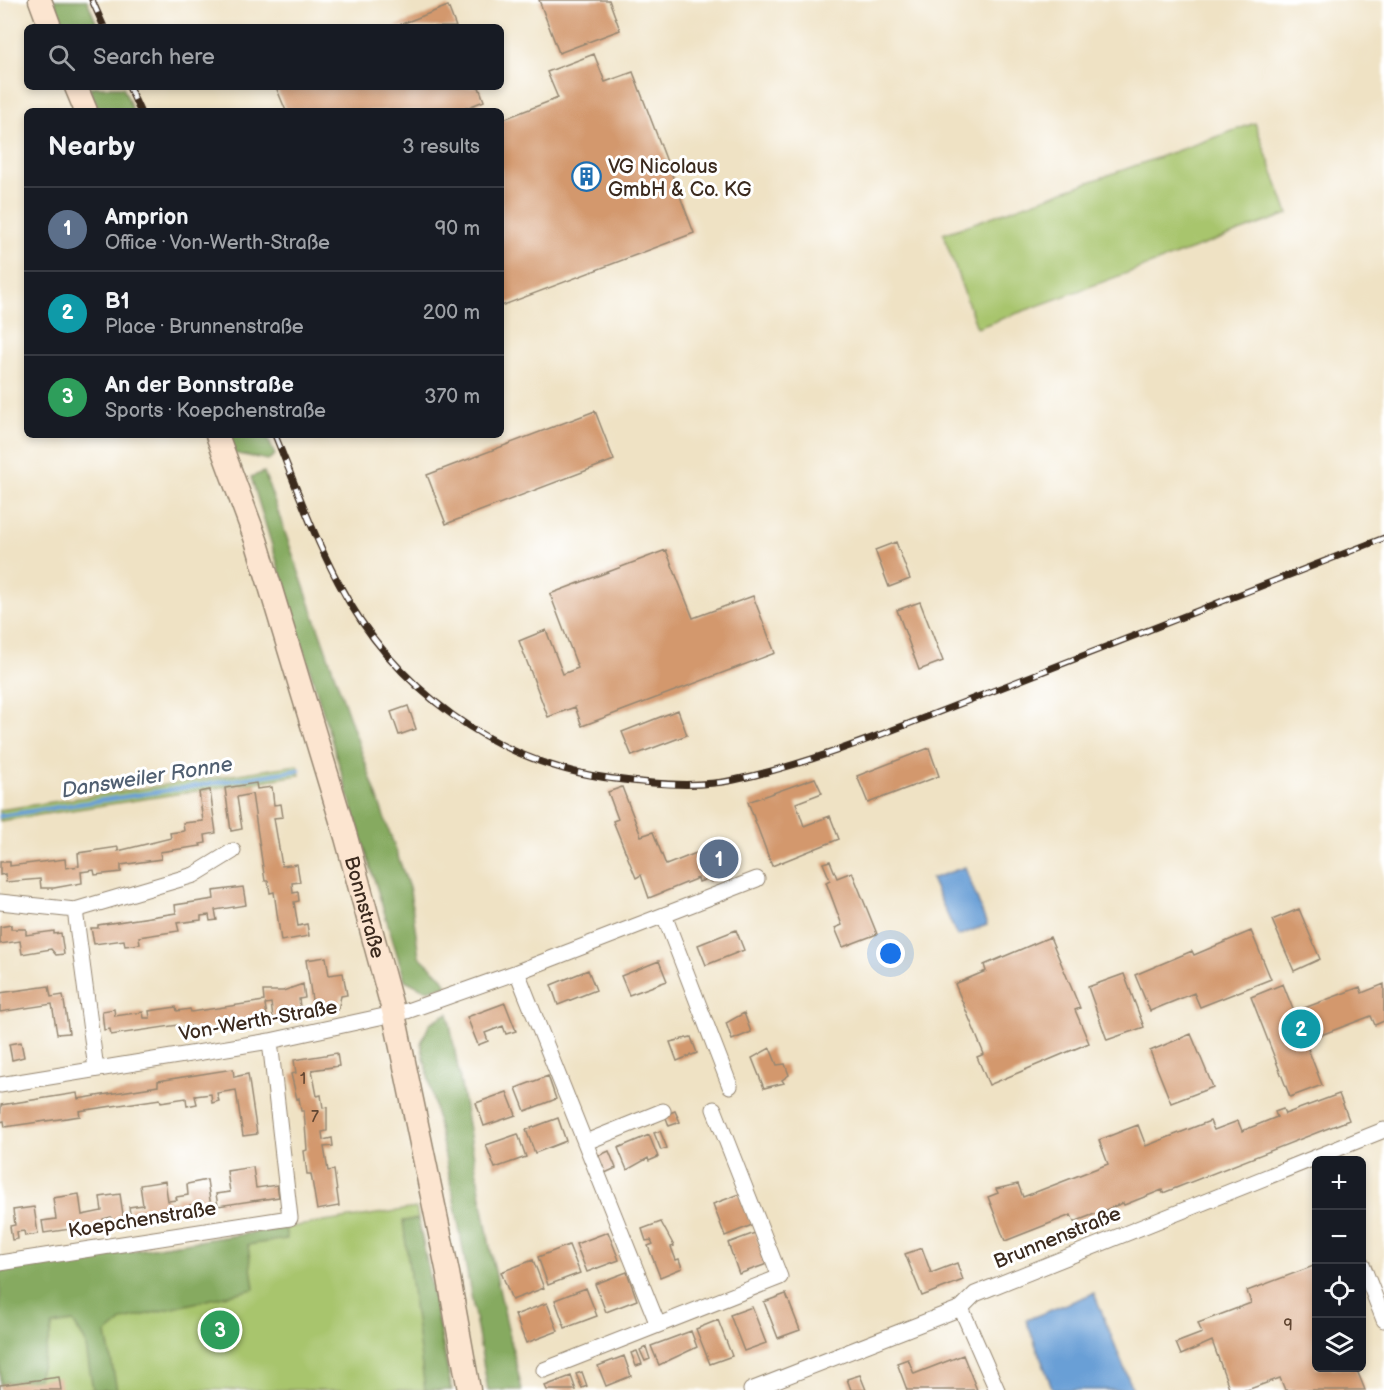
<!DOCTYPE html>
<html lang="en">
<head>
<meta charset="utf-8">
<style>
	:root { --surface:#171b24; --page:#20242c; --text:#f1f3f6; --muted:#9ea1a6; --line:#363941; --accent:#d93025 }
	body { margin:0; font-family:"Balsamiq Sans",sans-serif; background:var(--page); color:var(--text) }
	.controls { position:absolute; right:18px; bottom:18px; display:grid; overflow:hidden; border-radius:9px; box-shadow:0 3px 9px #0003 }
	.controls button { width:54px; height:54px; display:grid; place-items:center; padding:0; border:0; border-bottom:2px solid var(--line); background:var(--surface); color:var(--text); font:30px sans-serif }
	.you { position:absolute; left:891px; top:954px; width:21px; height:21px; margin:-15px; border:4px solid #fff; border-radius:50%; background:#1a73e8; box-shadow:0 0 0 9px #1a73e833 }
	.badge { display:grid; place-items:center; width:39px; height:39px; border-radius:50%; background:var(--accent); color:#fff; font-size:20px; font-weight:700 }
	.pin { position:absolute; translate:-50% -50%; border:3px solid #fff; box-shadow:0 2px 6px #0006 }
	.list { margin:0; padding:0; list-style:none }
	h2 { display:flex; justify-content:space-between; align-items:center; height:78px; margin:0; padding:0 24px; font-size:26px }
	h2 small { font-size:20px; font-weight:400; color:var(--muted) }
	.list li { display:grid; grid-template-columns:39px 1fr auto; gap:18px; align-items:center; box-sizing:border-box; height:84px; padding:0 24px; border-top:2px solid var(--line) }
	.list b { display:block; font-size:22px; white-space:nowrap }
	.list p { margin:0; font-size:20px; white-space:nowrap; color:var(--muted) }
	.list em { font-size:20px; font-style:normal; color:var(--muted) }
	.icon { flex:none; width:33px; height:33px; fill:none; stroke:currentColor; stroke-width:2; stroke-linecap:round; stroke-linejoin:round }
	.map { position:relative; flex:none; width:1384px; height:1390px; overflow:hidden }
	.search { position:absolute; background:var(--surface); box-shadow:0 3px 9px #0003; left:24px; top:24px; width:480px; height:66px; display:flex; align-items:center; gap:15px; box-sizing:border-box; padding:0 21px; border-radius:9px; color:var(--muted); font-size:22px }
	.panel { position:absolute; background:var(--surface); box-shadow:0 3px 9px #0003; left:24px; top:108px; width:480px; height:330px; border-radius:9px }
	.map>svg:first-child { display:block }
	.green { fill:#a8c56d; stroke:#727846; stroke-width:1.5 }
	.forest { fill:#86aa60; stroke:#606a3f; stroke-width:1.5 }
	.water { fill:#699fd6; stroke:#52647a; stroke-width:1.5 }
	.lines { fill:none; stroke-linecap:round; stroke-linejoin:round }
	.stream { stroke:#699fd6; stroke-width:4.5 }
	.building { fill:#d3986d }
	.street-casing { stroke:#958671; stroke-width:17 }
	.secondary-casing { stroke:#958671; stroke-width:25 }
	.street { stroke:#fff; stroke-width:15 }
	.secondary { stroke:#fce5d0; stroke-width:22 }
	.rail-casing { stroke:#3b2a1e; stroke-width:7 }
	.rail { stroke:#fff; stroke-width:4.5; stroke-dasharray:14; stroke-linecap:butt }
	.labels { text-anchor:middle; stroke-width:6; stroke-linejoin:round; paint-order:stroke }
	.number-label { font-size:16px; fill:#614632 }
	.poi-label { font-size:20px; fill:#3b2a1e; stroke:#fff; text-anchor:start }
	.street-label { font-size:20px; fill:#3b2a1e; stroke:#fff }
	.water-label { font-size:21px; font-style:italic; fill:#505f71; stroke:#fff }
</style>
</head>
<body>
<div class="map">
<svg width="1384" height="1390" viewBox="0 0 1384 1390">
	<rect width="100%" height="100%" fill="#fff"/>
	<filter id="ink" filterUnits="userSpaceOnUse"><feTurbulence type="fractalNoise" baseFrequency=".0167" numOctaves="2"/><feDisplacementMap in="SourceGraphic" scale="12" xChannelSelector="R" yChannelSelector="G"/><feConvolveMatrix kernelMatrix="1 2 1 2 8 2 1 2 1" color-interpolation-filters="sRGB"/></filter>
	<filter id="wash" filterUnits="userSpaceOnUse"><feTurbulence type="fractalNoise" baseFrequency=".008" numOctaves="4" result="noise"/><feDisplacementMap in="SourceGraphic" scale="24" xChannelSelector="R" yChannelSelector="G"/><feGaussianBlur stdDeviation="1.35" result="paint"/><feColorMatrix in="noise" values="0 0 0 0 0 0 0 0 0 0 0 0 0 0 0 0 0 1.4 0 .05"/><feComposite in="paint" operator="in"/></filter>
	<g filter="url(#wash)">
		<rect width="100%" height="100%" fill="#efe2c4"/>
		<path class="green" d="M1255,123l33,91 -311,114 -34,-94z
			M297,765l3,10 -300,46v-11z
			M416,1208l36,182h-452v-119z"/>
		<path class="forest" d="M54,0h33l11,27h-33z
			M89,87h34l10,24h-34z
			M226,435h40l9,20 -7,5 -35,-7z
			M264,472l146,419 9,65 24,22 4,8 -22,4 -20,-10 -154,-503z
			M448,1013l44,245 30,132h-34l-35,-196 -32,-151 9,-20z
			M418,1219l33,171h-26l-22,-169z
			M285,1228l2,11 -39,6 6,44 -131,31 -17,14 11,56h-24l-8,-49 -12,-19 -20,3 -15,53 -38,5v-112z"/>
		<path class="water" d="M965,867l22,58 -30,11 -26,-57z
			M1094,1293l39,97h-80l-27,-70z"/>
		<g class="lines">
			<path class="stream" d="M0,816l299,-46"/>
		</g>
		<g id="blocks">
			<path class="building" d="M539,0h70l11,30 -61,23z
				M448,6l8,21h-62z
				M594,54l11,28 28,-10 61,161 -193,73v-186l57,-22 -11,-26z
				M276,87h203l5,14 -26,10h-172z
				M595,411l19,49 -168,64 -19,-49z
				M896,542l14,37 -21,8 -14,-37z
				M666,550l27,68 60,-22 22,57 -193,73 -7,-19 -27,10 -29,-76 27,-11 17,44 15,-6 -28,-74z
				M920,602l23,59 -24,9 -22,-60z
				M408,706l8,23 -17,6 -8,-23z
				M678,710l9,25 -55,21 -10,-24z
				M929,748l10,28 -71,27 -11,-27z
				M815,778l7,15 -26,10 8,23 26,-10 9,23 -67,27 -24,-64z
				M256,783l1,6 15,-2 2,18 7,-1 2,13 -9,1 8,48 15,-2 3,18 -8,1 1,10 5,-1 1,9 -5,1 4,24 9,-2 2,12 -28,5 -7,-49 -4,1 -2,-12h-3l-13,-87 -15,3 5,32 -11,2 -6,-43z
				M622,787l19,49 12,-4 13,33 53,-21 7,19 -4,5 2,9 -13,5 -4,-3 -8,3 -1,-4 -49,20 -8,-23 -5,3 -23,-57 5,-2 -10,-27z
				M210,790l6,43 -11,2 1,8 -6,1 1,2 -41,6 1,7 -40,6v7l-26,3 -1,-5 -13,2 1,11 -28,5h-13l-1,-9 -34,3 -1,-8 -5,1v-13h10v4l55,-7 1,9 13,-2 -1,-13 40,-6v4l53,-13 -1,-5 14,-2 -1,-8 20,-2 -4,-29z
				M830,861l7,17 15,-6 25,62 -34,13 -8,-19 7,-3 -16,-43 4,-2 -7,-17z
				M243,887l3,18 -31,5 2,10 -7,1 -1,-6 -8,1v4l-24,3 2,8 -40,6 1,7 -15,2 -1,-6 -30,4 -3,-16h7v-3l78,-12 -1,-8 39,-6 -1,-8z
				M1299,909l21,50 -26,12 -22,-51z
				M11,925v4h15v6l28,-4v3l7,-1 3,21 -8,1 -5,-6 -29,5 -2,-13 -20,3v-17z
				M736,930l8,20 -38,15 -8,-20z
				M1251,931l20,48 -71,28 -6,-14 -44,18 -15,-36 57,-24 2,4z
				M1050,937l30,71 -5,2 14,33 -100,42 -12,-28 7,-3 -29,-70 31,-13 -2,-6z
				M326,957l3,18 14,-2 4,22 -6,1 -3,14 -24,3 -8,-53z
				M659,961l8,20 -38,14 -8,-19z
				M588,970l8,20 -38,15 -7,-20z
				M1124,974l20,53 -37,13 -19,-53z
				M303,984l2,14 -6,1 2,15 -28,4 -2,-15 -6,1 2,12 -7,1 1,3 -68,10 -1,-4 -13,2 -1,-3 -67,10 -1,-6 -6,1 -2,-19 12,-2 1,7 28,-4 1,6h6l-1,-7 27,-4 1,4 13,-2 1,3 73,-11 -1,-10h20z
				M1283,984l11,28 66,-25 2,6 22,-9v37l-9,4 -4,-9 -66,25 17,44 -32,12 -39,-100z
				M49,986l2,11 12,-2 6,38 -12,1 -5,-30 -52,8v-19z
				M505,1003l11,28 -10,3 -3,-8 -18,7 3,8 -10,4 -11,-28z
				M744,1013l7,19 -19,8 -6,-17z
				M1191,1034l22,53 -42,16 -21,-52z
				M691,1037l6,16 -20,8 -7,-19z
				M21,1042l3,15 -12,3 -3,-16z
				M770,1048l7,17 8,-1 4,11 -7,5 2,3 -20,5 -12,-30z
				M337,1053l2,13 -27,4 5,26 4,-1 2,13 4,-1v24l-5,1 1,8 9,-2 1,8 -9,1 4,24 6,-1 5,36 -22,4 -6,-36h-4l-3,-23 3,-1 -3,-39h-3l-2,-13 -2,1 -6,-25 5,-1 -2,-13z
				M233,1069l1,8 14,-3 9,60 -14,2 -7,-46 -19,3 2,8 -7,2 -1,-9 -16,2 2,8 -10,2 -1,-8 -25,4 -1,-3 -81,12 1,5 -75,11 -1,-6 -4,1 1,-17 76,-12 1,6 12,-2 68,-11v-5z
				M548,1076l8,23 -31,12 -9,-23z
				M507,1092l9,23 -32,11 -8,-23z
				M1339,1094l10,26 -186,73 -1,-3 -38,15 -1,-2 -49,19 -3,-7 -66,26 -17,-44 10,-4 -2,-4 22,-5 5,13 85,-33 -9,-24 39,-15 8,21 64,-25 4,9 24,-9 4,10 35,-14 -2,-5 8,-3 2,5z
				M675,1111l5,11 -11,4 -4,-11z
				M558,1118l8,23 -31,12 -9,-23z
				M660,1131l7,17 -6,2 -7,-17z
				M518,1134l8,23 -31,11 -9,-23z
				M649,1135l9,22 -9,4 -1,-3 -21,12 -9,-22z
				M609,1151l7,17 -11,5 -7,-17z
				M253,1167l3,21 21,-3 2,12 -61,9 -2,-12 14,-2 -3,-21z
				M207,1180l4,27 -13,2v-5l-8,1 1,5 -60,10 -2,-13 14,-2 -3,-20 25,-4 3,20 9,-1 -1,-3 12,-2 -1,-11z
				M79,1194l3,21 20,-4 -2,-14 20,-3 4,27 -13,2v-6l-8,2 1,5 -60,9 -2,-12 14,-2 -3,-21z
				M740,1194l12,31 -27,11 -12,-32z
				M34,1207l4,27 -13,2 -1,-5 -7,1 1,7 -6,1 -2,-14 5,-1 -2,-15z
				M661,1222l13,24 -3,1 5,13 3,-1 3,9 -22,9 -12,-31 5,-2 -2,-4 -5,1 -4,-12z
				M608,1232l11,28 -32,12 -11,-28z
				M755,1233l12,31 -28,10 -11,-31z
				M569,1245l11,28 -32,12 -10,-28z
				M922,1248l9,25 26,-10 6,17 -41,16 -17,-42z
				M533,1260l11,28 -32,12 -11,-28z
				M1316,1265v103h40l9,22h-80l-5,-12 -33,12h-17l-18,-49 -31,14 -5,-12 26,-10 -4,-10 53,-20 -4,-12z
				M627,1272l10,28 -31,12 -11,-28z
				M586,1288l11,28 -32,12 -10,-28z
				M786,1294l14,36 -22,8 -14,-36z
				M547,1303l11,28 -32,12 -11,-28z
				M752,1307l14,36 -22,8 -14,-36z
				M718,1320l14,36 -22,8 -14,-35z
				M691,1331l6,16 -38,18 -8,-19z
				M646,1347l4,12 -5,2 -5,-11z
				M637,1351l5,13 -6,2 -5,-13z
				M963,1355l14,35h-70l-10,-27 11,-4 6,15z
				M624,1356l7,20 -25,10 -8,-20z
				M582,1372l5,14 -5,2 -6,-14z
				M860,1375l6,15h-15l-4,-11z
				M571,1376l5,14h-29l-2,-4z
				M59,1377l2,13h-61v-5z"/>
		</g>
	</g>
	<g filter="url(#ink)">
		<use href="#blocks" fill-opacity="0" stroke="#958671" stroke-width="1.5"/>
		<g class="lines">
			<defs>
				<path id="street" d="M0,902l75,8 119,-35 39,-24
					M75,910l21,159
					M664,915l66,171
					M517,972l141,353
					M0,1085l270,-44 137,-30 110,-39 240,-93
					M586,1142l77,-31
					M0,1263l290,-45 -20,-177
					M1362,1264l22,56
					M961,1308l36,82
					M544,1370l236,-93 -66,-168
					M751,1390l210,-82 14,-14 409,-164"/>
				<g id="secondary">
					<path d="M40,0l10,27"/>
					<path d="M76,87l10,24"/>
					<path id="s1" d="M217,435l39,105 90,297 48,177 54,259 21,117"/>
				</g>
			</defs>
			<use href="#street" class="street-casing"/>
			<use href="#secondary" class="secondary-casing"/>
			<use href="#street" class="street"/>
			<use href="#secondary" class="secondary"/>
			<defs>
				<path id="rail" d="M92,0l12,27
					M129,87l11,24
					M275,435c20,49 38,100 63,147 55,106 158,183 277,197 37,5 82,9 119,1 85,-18 165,-53 246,-84 135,-53 269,-105 404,-158"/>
			</defs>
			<use href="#rail" class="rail-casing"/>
			<use href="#rail" class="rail"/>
		</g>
	</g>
	<defs>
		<symbol id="building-ring" viewBox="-11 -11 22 22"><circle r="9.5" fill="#fff" stroke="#1f6fb2" stroke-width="1.5"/><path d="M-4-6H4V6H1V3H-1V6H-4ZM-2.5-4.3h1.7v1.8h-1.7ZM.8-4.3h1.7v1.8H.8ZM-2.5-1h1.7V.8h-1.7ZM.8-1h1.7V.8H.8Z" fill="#1f6fb2"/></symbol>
	</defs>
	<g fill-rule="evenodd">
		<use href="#building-ring" x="570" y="160" width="33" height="33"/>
	</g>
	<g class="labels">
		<g class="number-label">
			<text x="303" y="1084">1</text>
			<text x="315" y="1122">7</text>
			<text x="1288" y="1330">9</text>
		</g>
		<g class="poi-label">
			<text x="608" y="173">VG Nicolaus<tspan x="608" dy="23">GmbH &amp; Co. KG</tspan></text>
		</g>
		<g class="street-label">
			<text dy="7" stroke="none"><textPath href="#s1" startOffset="495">Bonnstraße</textPath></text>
			<text transform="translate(258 1020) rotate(-10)" y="7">Von-Werth-Straße</text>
			<text transform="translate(142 1219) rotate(-9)" y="7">Koepchenstraße</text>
			<text transform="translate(1057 1237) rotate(-22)" y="7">Brunnenstraße</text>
		</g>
		<g class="water-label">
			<text transform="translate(147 777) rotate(-9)" y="7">Dansweiler Ronne</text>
		</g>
	</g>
</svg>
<div class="controls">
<button>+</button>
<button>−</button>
<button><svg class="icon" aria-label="locate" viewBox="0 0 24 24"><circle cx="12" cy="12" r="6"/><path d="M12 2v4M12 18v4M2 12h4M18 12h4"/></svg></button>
<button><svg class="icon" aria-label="layers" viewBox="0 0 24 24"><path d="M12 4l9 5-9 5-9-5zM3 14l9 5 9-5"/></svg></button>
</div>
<div class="you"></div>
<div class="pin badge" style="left:719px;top:859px;background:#5c6f8a">1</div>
<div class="pin badge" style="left:1301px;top:1029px;background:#0f9aa8">2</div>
<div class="pin badge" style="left:220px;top:1330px;background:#2e9e5b">3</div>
<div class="search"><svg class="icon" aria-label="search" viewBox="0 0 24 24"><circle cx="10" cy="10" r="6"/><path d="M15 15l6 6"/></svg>Search here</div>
<section class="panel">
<h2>Nearby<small>3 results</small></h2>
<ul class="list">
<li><span class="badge" style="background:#5c6f8a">1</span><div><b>Amprion</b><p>Office · Von-Werth-Straße</p></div><em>90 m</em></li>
<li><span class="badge" style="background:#0f9aa8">2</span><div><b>B1</b><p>Place · Brunnenstraße</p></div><em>200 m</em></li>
<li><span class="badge" style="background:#2e9e5b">3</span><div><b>An der Bonnstraße</b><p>Sports · Koepchenstraße</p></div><em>370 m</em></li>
</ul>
</section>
</div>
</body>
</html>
